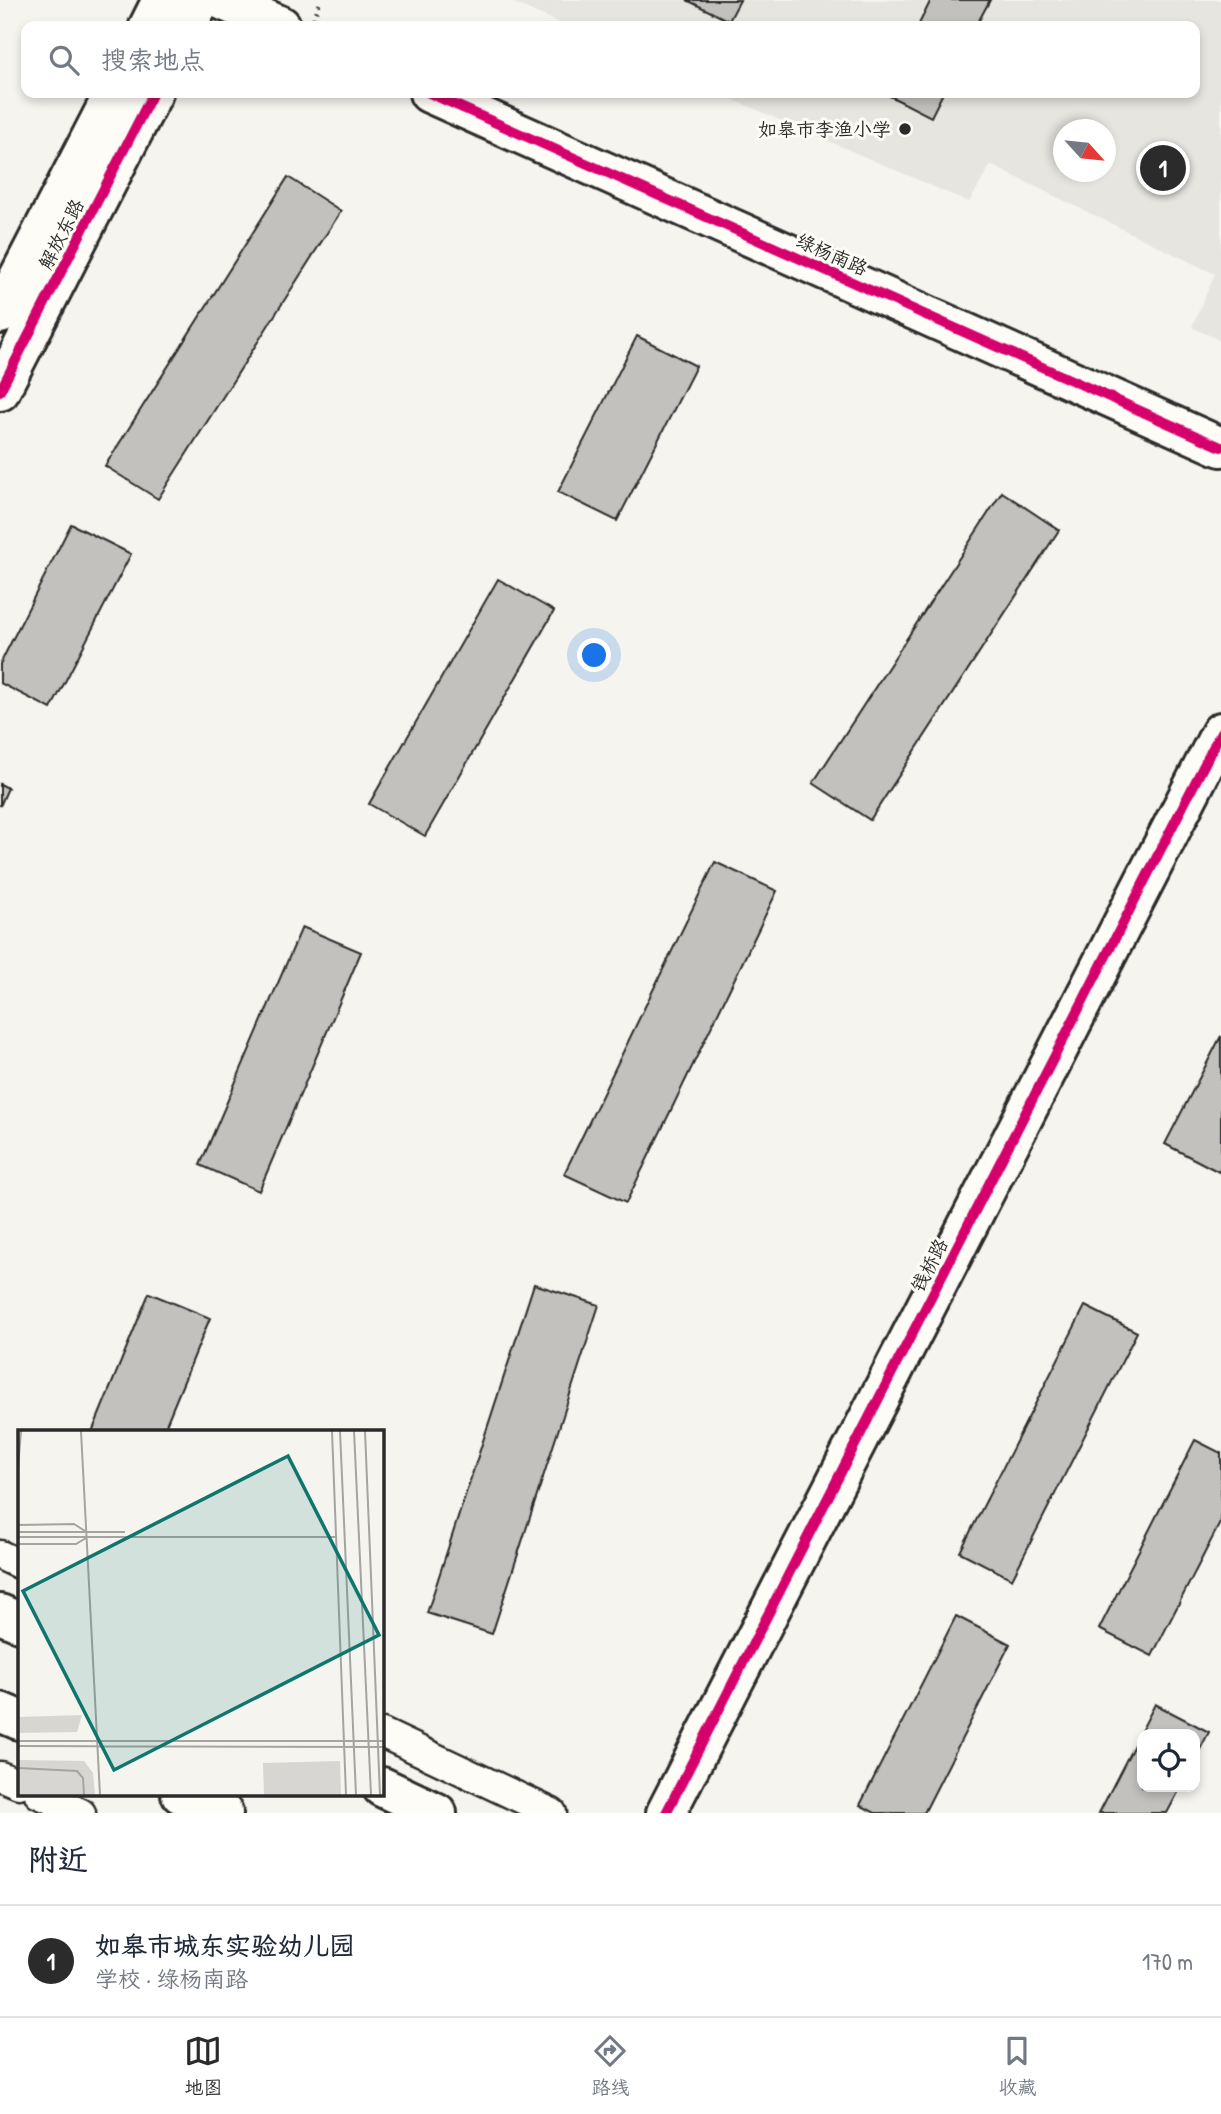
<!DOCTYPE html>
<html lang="zh">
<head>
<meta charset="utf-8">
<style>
	:root { --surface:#fff; --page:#f6f6f7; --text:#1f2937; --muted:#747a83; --line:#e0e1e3; --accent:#2b2b2b }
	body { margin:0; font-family:"Patrick Hand","LXGW WenKai TC",sans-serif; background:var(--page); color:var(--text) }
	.controls { position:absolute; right:21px; bottom:21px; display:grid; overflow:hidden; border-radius:14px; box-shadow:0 4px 10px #0003 }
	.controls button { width:63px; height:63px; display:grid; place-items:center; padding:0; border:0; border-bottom:2px solid var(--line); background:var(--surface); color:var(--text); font:35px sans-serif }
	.compass { position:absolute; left:1053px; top:119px; width:63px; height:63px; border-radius:50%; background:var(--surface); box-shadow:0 4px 10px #0003; rotate:117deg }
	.you { position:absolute; left:595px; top:656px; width:24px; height:24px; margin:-18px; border:5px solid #fff; border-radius:50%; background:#1a73e8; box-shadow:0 0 0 10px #1a73e833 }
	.badge { display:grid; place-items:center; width:46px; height:46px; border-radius:50%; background:var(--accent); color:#fff; font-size:23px; font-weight:700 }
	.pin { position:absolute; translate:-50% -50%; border:4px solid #fff; box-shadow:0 2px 7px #0006 }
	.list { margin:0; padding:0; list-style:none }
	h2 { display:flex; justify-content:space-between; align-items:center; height:91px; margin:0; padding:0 28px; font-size:30px }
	h2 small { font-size:23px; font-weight:400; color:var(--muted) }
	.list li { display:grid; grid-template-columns:46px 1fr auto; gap:21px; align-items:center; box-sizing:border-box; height:112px; padding:0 28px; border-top:2px solid var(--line) }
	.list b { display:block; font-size:26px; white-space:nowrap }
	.list p { margin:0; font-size:23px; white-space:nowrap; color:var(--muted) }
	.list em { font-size:23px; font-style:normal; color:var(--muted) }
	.icon { flex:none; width:38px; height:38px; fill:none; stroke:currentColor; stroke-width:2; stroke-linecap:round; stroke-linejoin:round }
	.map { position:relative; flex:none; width:1221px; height:1813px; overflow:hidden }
	.search { position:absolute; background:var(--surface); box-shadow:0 4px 10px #0003; left:21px; right:21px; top:21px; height:77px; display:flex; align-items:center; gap:18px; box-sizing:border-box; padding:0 24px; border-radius:14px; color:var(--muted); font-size:26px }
	.sheet { height:203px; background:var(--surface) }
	nav { display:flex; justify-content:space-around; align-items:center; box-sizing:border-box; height:98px; border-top:2px solid var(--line); background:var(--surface); font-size:19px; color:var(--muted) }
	nav a { display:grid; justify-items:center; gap:4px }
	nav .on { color:var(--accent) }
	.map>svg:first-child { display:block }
	.built { fill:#e6e5e0; fill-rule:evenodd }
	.building { fill:#c2c1be; stroke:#2b2b2b; stroke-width:2 }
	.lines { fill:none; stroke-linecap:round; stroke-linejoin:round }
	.street-casing { stroke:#2b2b2b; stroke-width:33 }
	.secondary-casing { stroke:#2b2b2b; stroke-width:44 }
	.path { stroke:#2b2b2b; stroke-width:4.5; stroke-dasharray:2 5; stroke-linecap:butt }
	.street { stroke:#fdfcf7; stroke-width:28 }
	.secondary { stroke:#fdfcf7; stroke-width:38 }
	.cycleway-casing { stroke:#fdfcf7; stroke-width:15 }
	.cycleway { stroke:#d6006c; stroke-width:10 }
	.poi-dot { fill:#2b2b2b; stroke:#fdfcf7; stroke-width:2.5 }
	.labels { text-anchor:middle; stroke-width:6; stroke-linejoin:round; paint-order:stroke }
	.poi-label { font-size:19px; fill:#2b2b2b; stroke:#fdfcf7; text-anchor:end }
	.street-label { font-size:19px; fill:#2b2b2b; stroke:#fdfcf7 }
	.inset-road { fill:none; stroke:#a4a4a1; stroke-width:2 }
	.view { fill:#0f766e; fill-opacity:0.15; stroke:#0f766e; stroke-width:3.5 }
	.inset-edge { fill:none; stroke:#2b2b2b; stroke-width:3.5 }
</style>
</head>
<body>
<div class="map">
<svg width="1221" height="1813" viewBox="0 0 1221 1813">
	<rect width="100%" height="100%" fill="#f5f4ef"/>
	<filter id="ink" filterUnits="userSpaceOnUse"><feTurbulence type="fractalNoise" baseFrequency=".0143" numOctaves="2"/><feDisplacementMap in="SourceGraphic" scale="14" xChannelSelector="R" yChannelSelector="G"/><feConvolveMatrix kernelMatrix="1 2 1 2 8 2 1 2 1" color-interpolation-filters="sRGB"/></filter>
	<g filter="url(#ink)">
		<path class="built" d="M507,0h714v341l-29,-14 23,-53 -224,-109 -22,37 -251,-109h477v-67h-628zM1064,130h42v42h-42z"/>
		<path class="building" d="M687,0h53l-11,21z
			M931,0h59l-14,26h-58z
			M884,93h59l-12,24z
			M288,177l53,34 -183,288 -53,-33z
			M637,336l59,30 -79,155 -59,-29z
			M1002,492l57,38 -189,290 -57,-37z
			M71,524l60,30 -80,155 -51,-26v-19z
			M498,579l56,32 -129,225 -56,-32z
			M0,784l8,4 -8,18z
			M715,862l62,29 -151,312 -62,-29z
			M302,927l59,25 -102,239 -59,-26z
			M1221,1036v131l-2,5 -54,-28z
			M534,1284l65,21 -107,329 -65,-21z
			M149,1293l61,25 -47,114h-71z
			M1085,1306l52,26 -125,247 -52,-27z
			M1195,1440l26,13v68l-69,135 -53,-27z
			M956,1616l54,28 -86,169h-49l-15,-8z
			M1155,1704l54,28 -14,27v-25h-53v53h39l-14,26h-68z"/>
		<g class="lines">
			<defs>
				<path id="street" d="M0,1555l19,9
					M382,1733l170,80
					M0,1776l19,8
					M39,1794l42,19"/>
				<path id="secondary" d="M222,0l59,26
					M149,26l13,-26
					M187,26l14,-26
					M429,93l792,354
					M0,314l114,-221
					M0,391l153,-298
					M0,1614l19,8
					M0,1712l19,8
					M382,1787l55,26
					M181,1794l42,19
					M666,1813l555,-1081"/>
			</defs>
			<use href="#street" class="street-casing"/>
			<use href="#secondary" class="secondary-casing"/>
			<path class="path" d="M314,19l6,-19"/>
			<use href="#street" class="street"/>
			<use href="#secondary" class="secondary"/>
			<defs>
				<path id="cycleway" d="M429,93l792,354
					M0,391l153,-298
					M666,1813l555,-1081"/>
			</defs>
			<use href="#cycleway" class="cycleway-casing"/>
			<use href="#cycleway" class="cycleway"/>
		</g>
	</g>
	<circle class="poi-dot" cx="905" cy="129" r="7"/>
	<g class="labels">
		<g class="poi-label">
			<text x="891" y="136">如皋市李渔小学</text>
		</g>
		<g class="street-label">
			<text transform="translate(61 234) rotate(-63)" y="7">解放东路</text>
			<text transform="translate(832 254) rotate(24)" y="7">绿杨南路</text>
			<text transform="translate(929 1265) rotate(-63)" y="7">钱桥路</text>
		</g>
	</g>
	<g transform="translate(18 1430)">
		<rect width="366" height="366" fill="#f5f4ef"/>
		<path d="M64,285l-5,17 -59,1v-16zM0,330l66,1 9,12 2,22h-77zM322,331l1,34h-77l-1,-32z" fill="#d7d6d2"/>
		<path class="inset-road" d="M63,1l19,364M314,1l14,364M322,1l16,364M336,1l17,364M347,1l15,364M0,39l3,-38M0,95l56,-1 11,7M0,102h107M0,107h319M0,114h58l10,-6M0,311h366M0,316l366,1M0,338l59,3 6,7 1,17"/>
		<path class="view" d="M270,26l91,179 -265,135 -91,-179z"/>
		<rect width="366" height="366" class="inset-edge"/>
	</g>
</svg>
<div class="controls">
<button><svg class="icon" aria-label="locate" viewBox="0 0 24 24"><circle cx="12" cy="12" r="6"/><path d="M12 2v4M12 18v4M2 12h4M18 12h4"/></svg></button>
</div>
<svg class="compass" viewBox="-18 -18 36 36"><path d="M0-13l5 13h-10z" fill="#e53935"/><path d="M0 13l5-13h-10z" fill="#747a83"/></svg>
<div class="you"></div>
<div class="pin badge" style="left:1163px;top:168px">1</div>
<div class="search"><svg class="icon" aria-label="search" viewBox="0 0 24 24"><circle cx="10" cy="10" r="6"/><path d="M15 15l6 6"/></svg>搜索地点</div>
</div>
<section class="sheet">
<h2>附近<small></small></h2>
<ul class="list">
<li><span class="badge">1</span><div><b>如皋市城东实验幼儿园</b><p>学校 · 绿杨南路</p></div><em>170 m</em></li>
</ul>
</section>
<nav>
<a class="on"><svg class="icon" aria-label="map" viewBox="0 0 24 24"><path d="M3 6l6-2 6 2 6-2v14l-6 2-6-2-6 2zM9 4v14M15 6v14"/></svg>地图</a>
<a><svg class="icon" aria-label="directions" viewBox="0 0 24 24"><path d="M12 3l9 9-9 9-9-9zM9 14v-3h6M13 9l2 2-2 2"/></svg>路线</a>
<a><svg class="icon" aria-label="saved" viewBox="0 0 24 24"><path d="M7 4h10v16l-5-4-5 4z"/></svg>收藏</a>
</nav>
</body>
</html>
